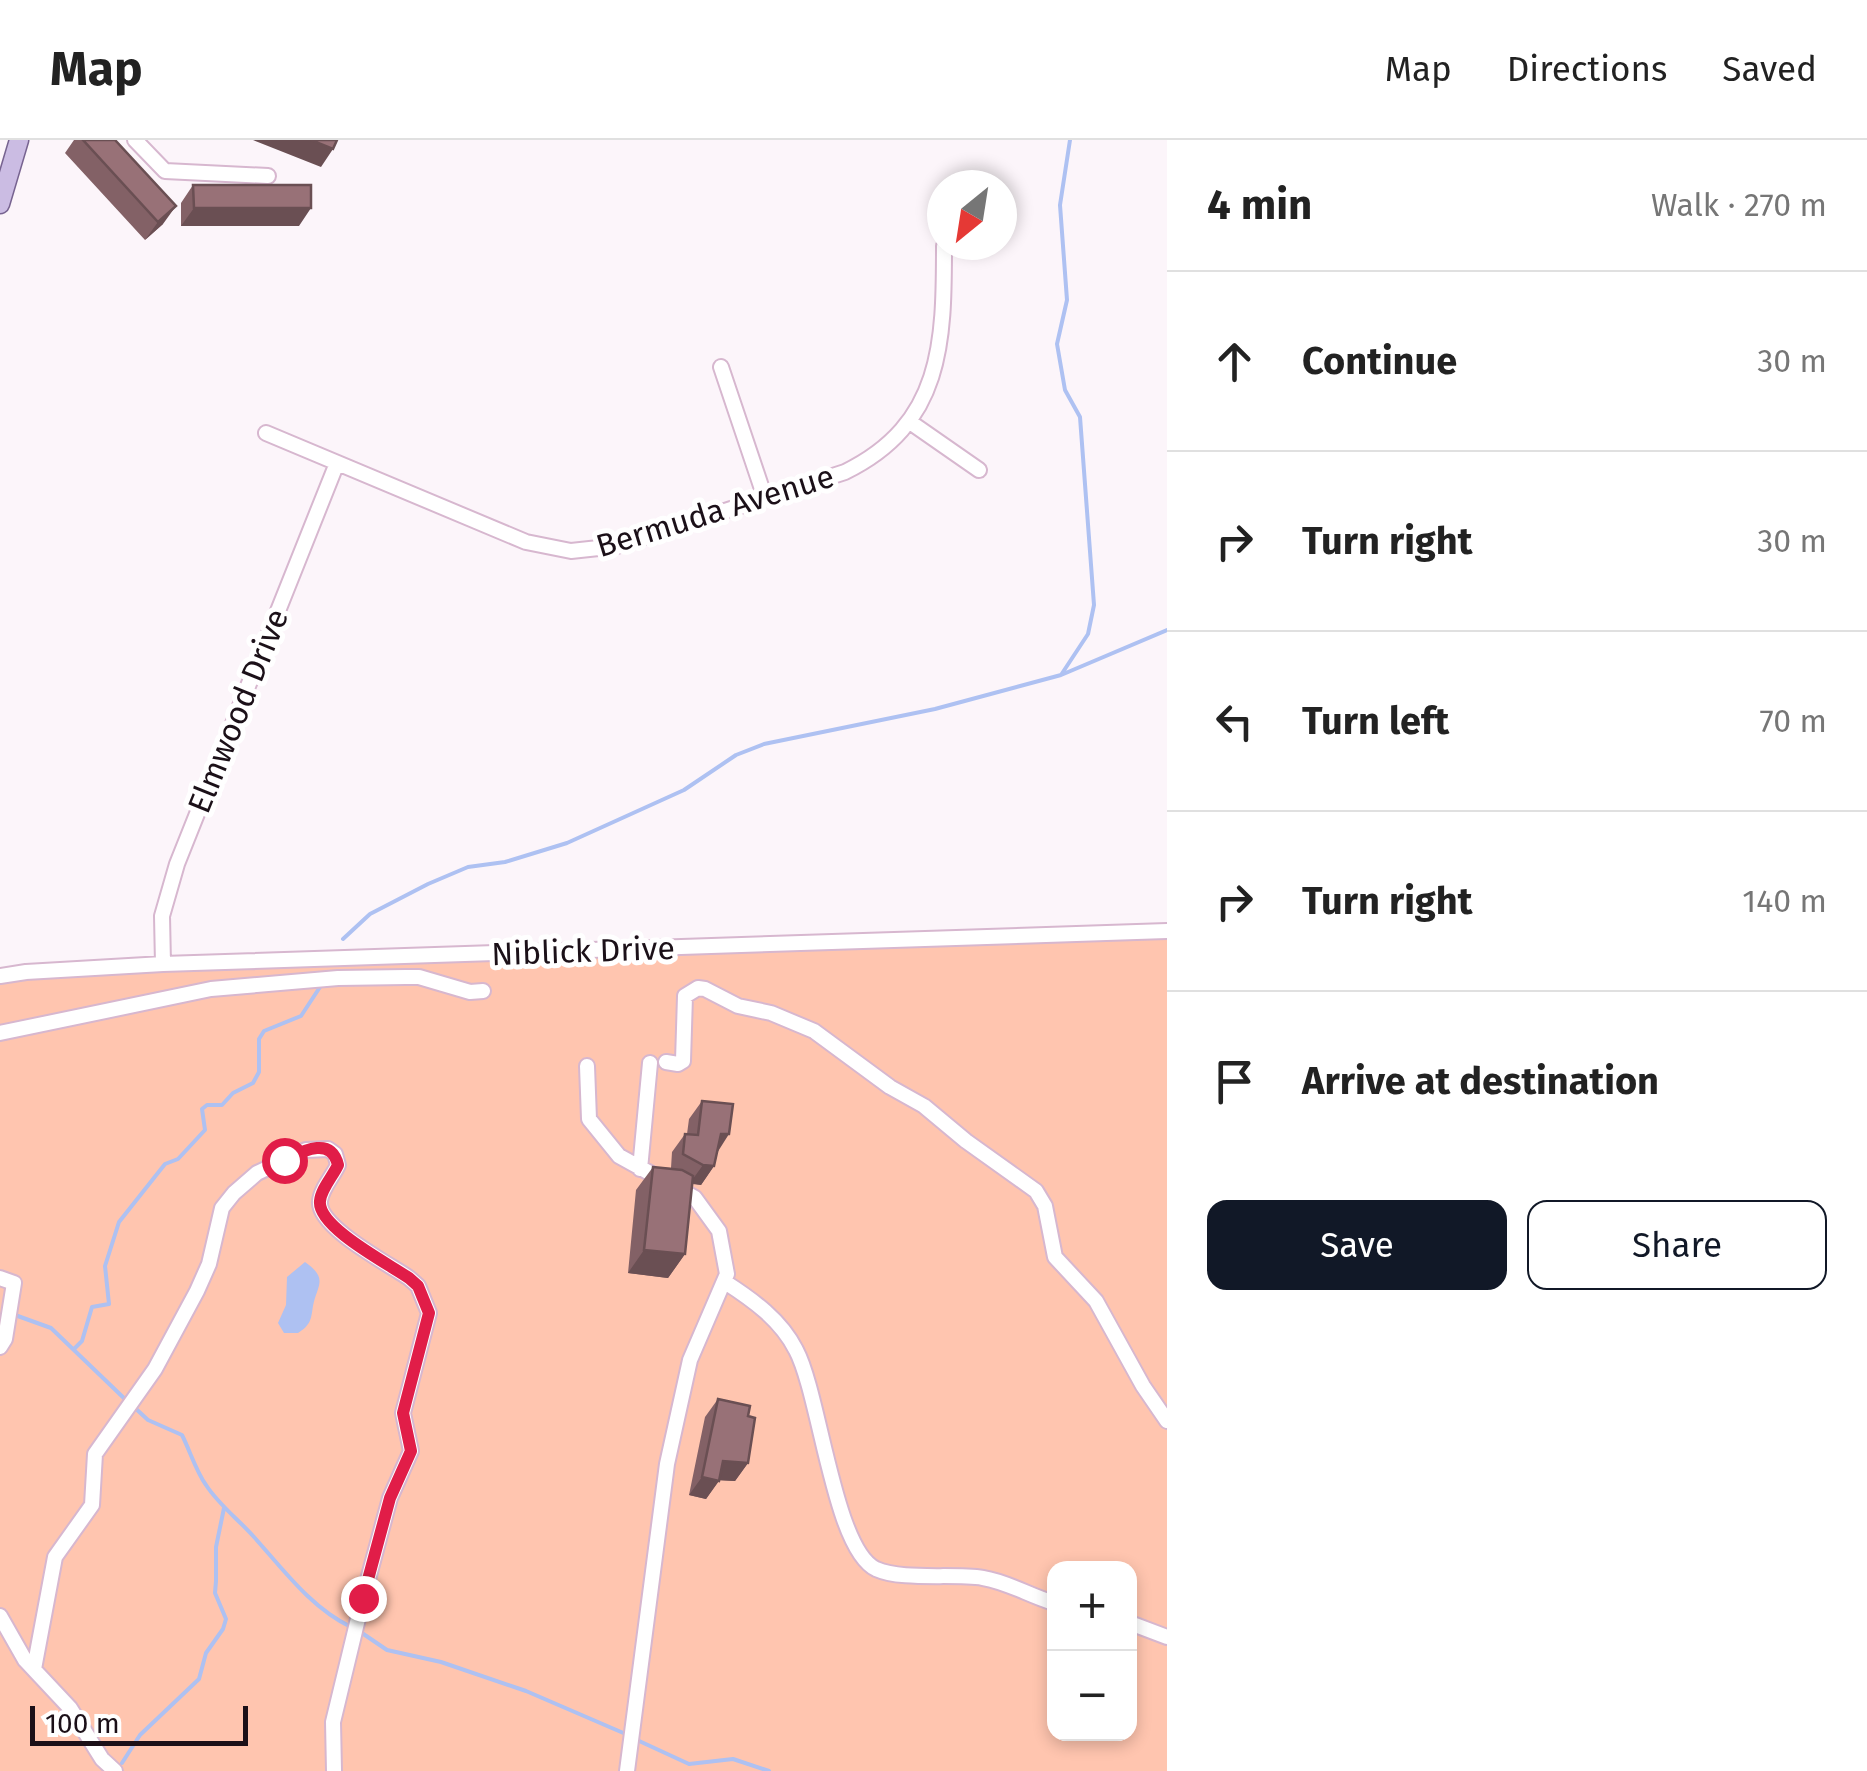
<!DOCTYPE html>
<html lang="en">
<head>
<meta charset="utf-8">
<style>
	:root { --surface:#fff; --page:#f2f2f2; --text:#222; --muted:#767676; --line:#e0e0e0; --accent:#111827 }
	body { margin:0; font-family:"Fira Sans",sans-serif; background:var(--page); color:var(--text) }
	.controls { position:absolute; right:30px; bottom:30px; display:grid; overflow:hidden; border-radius:20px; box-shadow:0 5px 15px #0003 }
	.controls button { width:90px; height:90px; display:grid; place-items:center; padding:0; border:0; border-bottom:2px solid var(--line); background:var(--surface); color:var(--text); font:50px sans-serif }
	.compass { position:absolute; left:927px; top:30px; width:90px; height:90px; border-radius:50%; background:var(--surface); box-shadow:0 5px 15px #0003; rotate:210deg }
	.scale { position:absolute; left:30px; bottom:25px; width:218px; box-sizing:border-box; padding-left:10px; border:5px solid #1b1018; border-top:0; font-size:28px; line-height:35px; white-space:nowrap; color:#1b1018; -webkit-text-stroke:8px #fff; paint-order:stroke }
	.stop { position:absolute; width:30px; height:30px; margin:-22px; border:8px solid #e11d48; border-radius:50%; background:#fff }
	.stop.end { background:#e11d48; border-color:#fff; box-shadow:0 2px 10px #0008 }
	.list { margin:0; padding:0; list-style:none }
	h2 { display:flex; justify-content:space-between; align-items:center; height:130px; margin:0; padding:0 40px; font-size:42px }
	h2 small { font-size:32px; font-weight:400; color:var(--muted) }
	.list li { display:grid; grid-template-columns:65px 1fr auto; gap:30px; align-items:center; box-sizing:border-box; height:180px; padding:0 40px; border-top:2px solid var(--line) }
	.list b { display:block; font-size:38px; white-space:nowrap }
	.list em { font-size:32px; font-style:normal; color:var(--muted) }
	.actions { display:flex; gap:20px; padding:30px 40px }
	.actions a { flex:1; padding:22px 0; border:2px solid var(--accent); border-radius:20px; text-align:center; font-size:35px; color:var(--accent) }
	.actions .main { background:var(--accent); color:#fff }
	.icon { flex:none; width:55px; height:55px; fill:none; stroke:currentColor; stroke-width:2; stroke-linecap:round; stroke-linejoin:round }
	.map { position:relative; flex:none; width:1167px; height:1631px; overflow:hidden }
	header { display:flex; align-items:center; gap:60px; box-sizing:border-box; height:140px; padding:0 50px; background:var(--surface); border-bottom:2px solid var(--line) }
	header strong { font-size:48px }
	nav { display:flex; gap:55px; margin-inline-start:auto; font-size:35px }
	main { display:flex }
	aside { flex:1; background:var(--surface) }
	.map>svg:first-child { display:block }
	.green { fill:#ffc5af; fill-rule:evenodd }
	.water { fill:#aec1f2 }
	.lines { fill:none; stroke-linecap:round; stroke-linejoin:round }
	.stream { stroke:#aec1f2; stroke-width:4 }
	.minor-casing { stroke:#d7b7cf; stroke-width:18 }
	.major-casing { stroke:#776390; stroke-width:21 }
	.minor { stroke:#fff; stroke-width:14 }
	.major { stroke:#cbbce3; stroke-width:18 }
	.wall { fill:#836166 }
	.shaded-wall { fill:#6a4f53 }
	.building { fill:#987177; stroke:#6a4f53; stroke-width:2.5 }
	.route { stroke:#e11d48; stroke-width:12 }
	.labels { text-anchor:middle; stroke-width:10; stroke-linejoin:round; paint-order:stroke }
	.street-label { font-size:32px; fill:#1b1018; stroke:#fff }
</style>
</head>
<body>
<header>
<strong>Map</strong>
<nav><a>Map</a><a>Directions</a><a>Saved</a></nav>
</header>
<main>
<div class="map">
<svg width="1167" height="1631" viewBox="0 0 1167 1631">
	<rect width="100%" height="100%" fill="#fcf5fa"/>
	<path class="green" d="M1167,797v834h-1167v-790l27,-5zM1054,1428h76v166h-76z"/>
	<path class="water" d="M305,1122c24,17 12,23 8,44 -2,13 -2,19 -15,27h-14l-6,-10 8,-18 1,-28z"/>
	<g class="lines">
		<path class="stream" d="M1061,535l27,-41 6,-29 -14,-188 -15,-27 -8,-46 10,-44 -7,-95 10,-65
			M343,799l27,-25 58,-30 40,-17 37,-5 62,-19 117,-53 52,-35 28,-11 171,-35 126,-34 106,-45
			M15,1175l36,13 77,74
			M74,1209l8,-8 10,-34 17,-3 -4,-38 14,-44 46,-58 13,-5 27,-29 -3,-21 5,-4h15l11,-12 20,-10 6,-11v-33l5,-8 37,-15 21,-32
			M135,1268l13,12 34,15c8,16 14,36 24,50 13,20 32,34 48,52 28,31 57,71 97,90
			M359,1491l28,19 54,12 85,29 102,44
			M637,1600l52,24 44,-5 36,12
			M122,1623l18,-28 59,-56 7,-26 17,-24 3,-10 -11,-26 1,-12v-34l8,-39"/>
		<defs>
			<path id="minor" d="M135,0l30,31 103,5
				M721,227l44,131
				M910,282l69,48
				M266,293l260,109 45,9 46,-5 228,-74c98,-48 99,-130 99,-226
				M163,824l-1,-48 15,-52 160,-401
				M0,836l26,-4 137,-8 1004,-33
				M0,893l211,-44 127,-11 68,-1h13l51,15 13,-1
				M666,922l12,2 5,-3 2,-65 13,-8 7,1 33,17 33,7 43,18 76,56 34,19 42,35 70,50 9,15 10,51 41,44 47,85 24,35
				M587,926l2,53 30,37 76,42 24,33 8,43 -37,86 -23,104 -40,307
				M640,1029l10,-106
				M0,1138l14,5 -9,56 -5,8
				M725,1142c28,18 56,38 71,68 24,45 38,199 80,219 27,12 76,4 107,9 25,4 47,18 71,25
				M0,1476l25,44 45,48 32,51 13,12
				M1130,1483l37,14
				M34,1529l21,-112 37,-52 3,-51 60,-85 42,-78 12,-27 13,-56 12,-15 23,-20 49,-23 22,-1 7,5 3,11c-5,11 -17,24 -18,36 -3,26 69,63 89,77l9,8 11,27 -26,100 8,38 -21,47 -27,100 -30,124 1,49"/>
			<path id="major" d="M0,64l19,-64"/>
		</defs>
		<use href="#minor" class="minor-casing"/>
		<use href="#major" class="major-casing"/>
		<use href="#minor" class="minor"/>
		<use href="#major" class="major"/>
	</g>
	<path class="wall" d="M74,0h41l48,84 -18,16 -80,-87z
		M193,45l106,41h-118v-23z
		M702,961l15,51 -3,14 -13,19 -9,-1 -7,70 -17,24 -40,-5 8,-83 17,-23 18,1 1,-16 13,-18h2l2,-15z
		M718,1259l30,17v47l-13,18 -16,-1 -13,19 -17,-4 16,-78z"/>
	<path class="shaded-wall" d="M253,0h58l22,9 -12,18z
		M176,66l-13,18 -18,16 13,-18z
		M194,68h117l-12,18h-118z
		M721,994h8l-12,19z
		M703,1025l11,1 -13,19 -11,-2z
		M644,1110l41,4 -17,24 -40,-5z
		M723,1321l25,2 -13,18 -21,-1 5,1 -13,18 -17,-4 13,-18z"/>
	<path class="building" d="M83,0h32l61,66 -18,16z
		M311,0h26l-4,9z
		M193,45h118v23h-117z
		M702,961l31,3 -4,30h-8l-7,32 -11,-1 -20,-11 2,-20 13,1z
		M653,1027l29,3 11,6 -8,78 -41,-4z
		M718,1259l32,7 -2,10 7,2 -7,45 -25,-2 -4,20 -17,-4z"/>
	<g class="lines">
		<path class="route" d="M284,1020c19,-9 47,-24 54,5 -5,11 -17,24 -18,36 -3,26 69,63 89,77l9,8 11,27 -26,100 8,38 -21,47 -27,100"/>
	</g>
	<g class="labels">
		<g class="street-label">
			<text transform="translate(715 371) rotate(-17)" y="11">Bermuda Avenue</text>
			<text transform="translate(238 571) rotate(-68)" y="11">Elmwood Drive</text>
			<text transform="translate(583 811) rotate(-2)" y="11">Niblick Drive</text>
		</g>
	</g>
</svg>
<div class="controls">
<button>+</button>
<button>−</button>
</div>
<svg class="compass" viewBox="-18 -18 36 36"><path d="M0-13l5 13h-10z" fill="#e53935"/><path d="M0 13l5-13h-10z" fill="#767676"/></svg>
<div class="scale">100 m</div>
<div class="stop" style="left:284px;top:1020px"></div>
<div class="stop end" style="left:363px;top:1458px"></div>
</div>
<aside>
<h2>4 min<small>Walk · 270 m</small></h2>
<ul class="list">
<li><svg class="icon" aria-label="ahead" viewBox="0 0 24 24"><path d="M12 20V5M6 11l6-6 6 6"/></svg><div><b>Continue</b></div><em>30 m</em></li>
<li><svg class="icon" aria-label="right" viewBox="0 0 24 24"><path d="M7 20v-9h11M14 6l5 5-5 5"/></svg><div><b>Turn right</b></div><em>30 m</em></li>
<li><svg class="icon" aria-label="left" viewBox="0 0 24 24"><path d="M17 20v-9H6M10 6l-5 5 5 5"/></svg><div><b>Turn left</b></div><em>70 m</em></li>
<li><svg class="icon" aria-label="right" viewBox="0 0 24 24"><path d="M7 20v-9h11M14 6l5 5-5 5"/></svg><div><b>Turn right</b></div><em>140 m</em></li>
<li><svg class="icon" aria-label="arrive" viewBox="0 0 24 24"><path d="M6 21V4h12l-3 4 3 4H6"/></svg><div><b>Arrive at destination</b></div></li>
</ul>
<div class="actions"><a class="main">Save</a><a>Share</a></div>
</aside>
</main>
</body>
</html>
